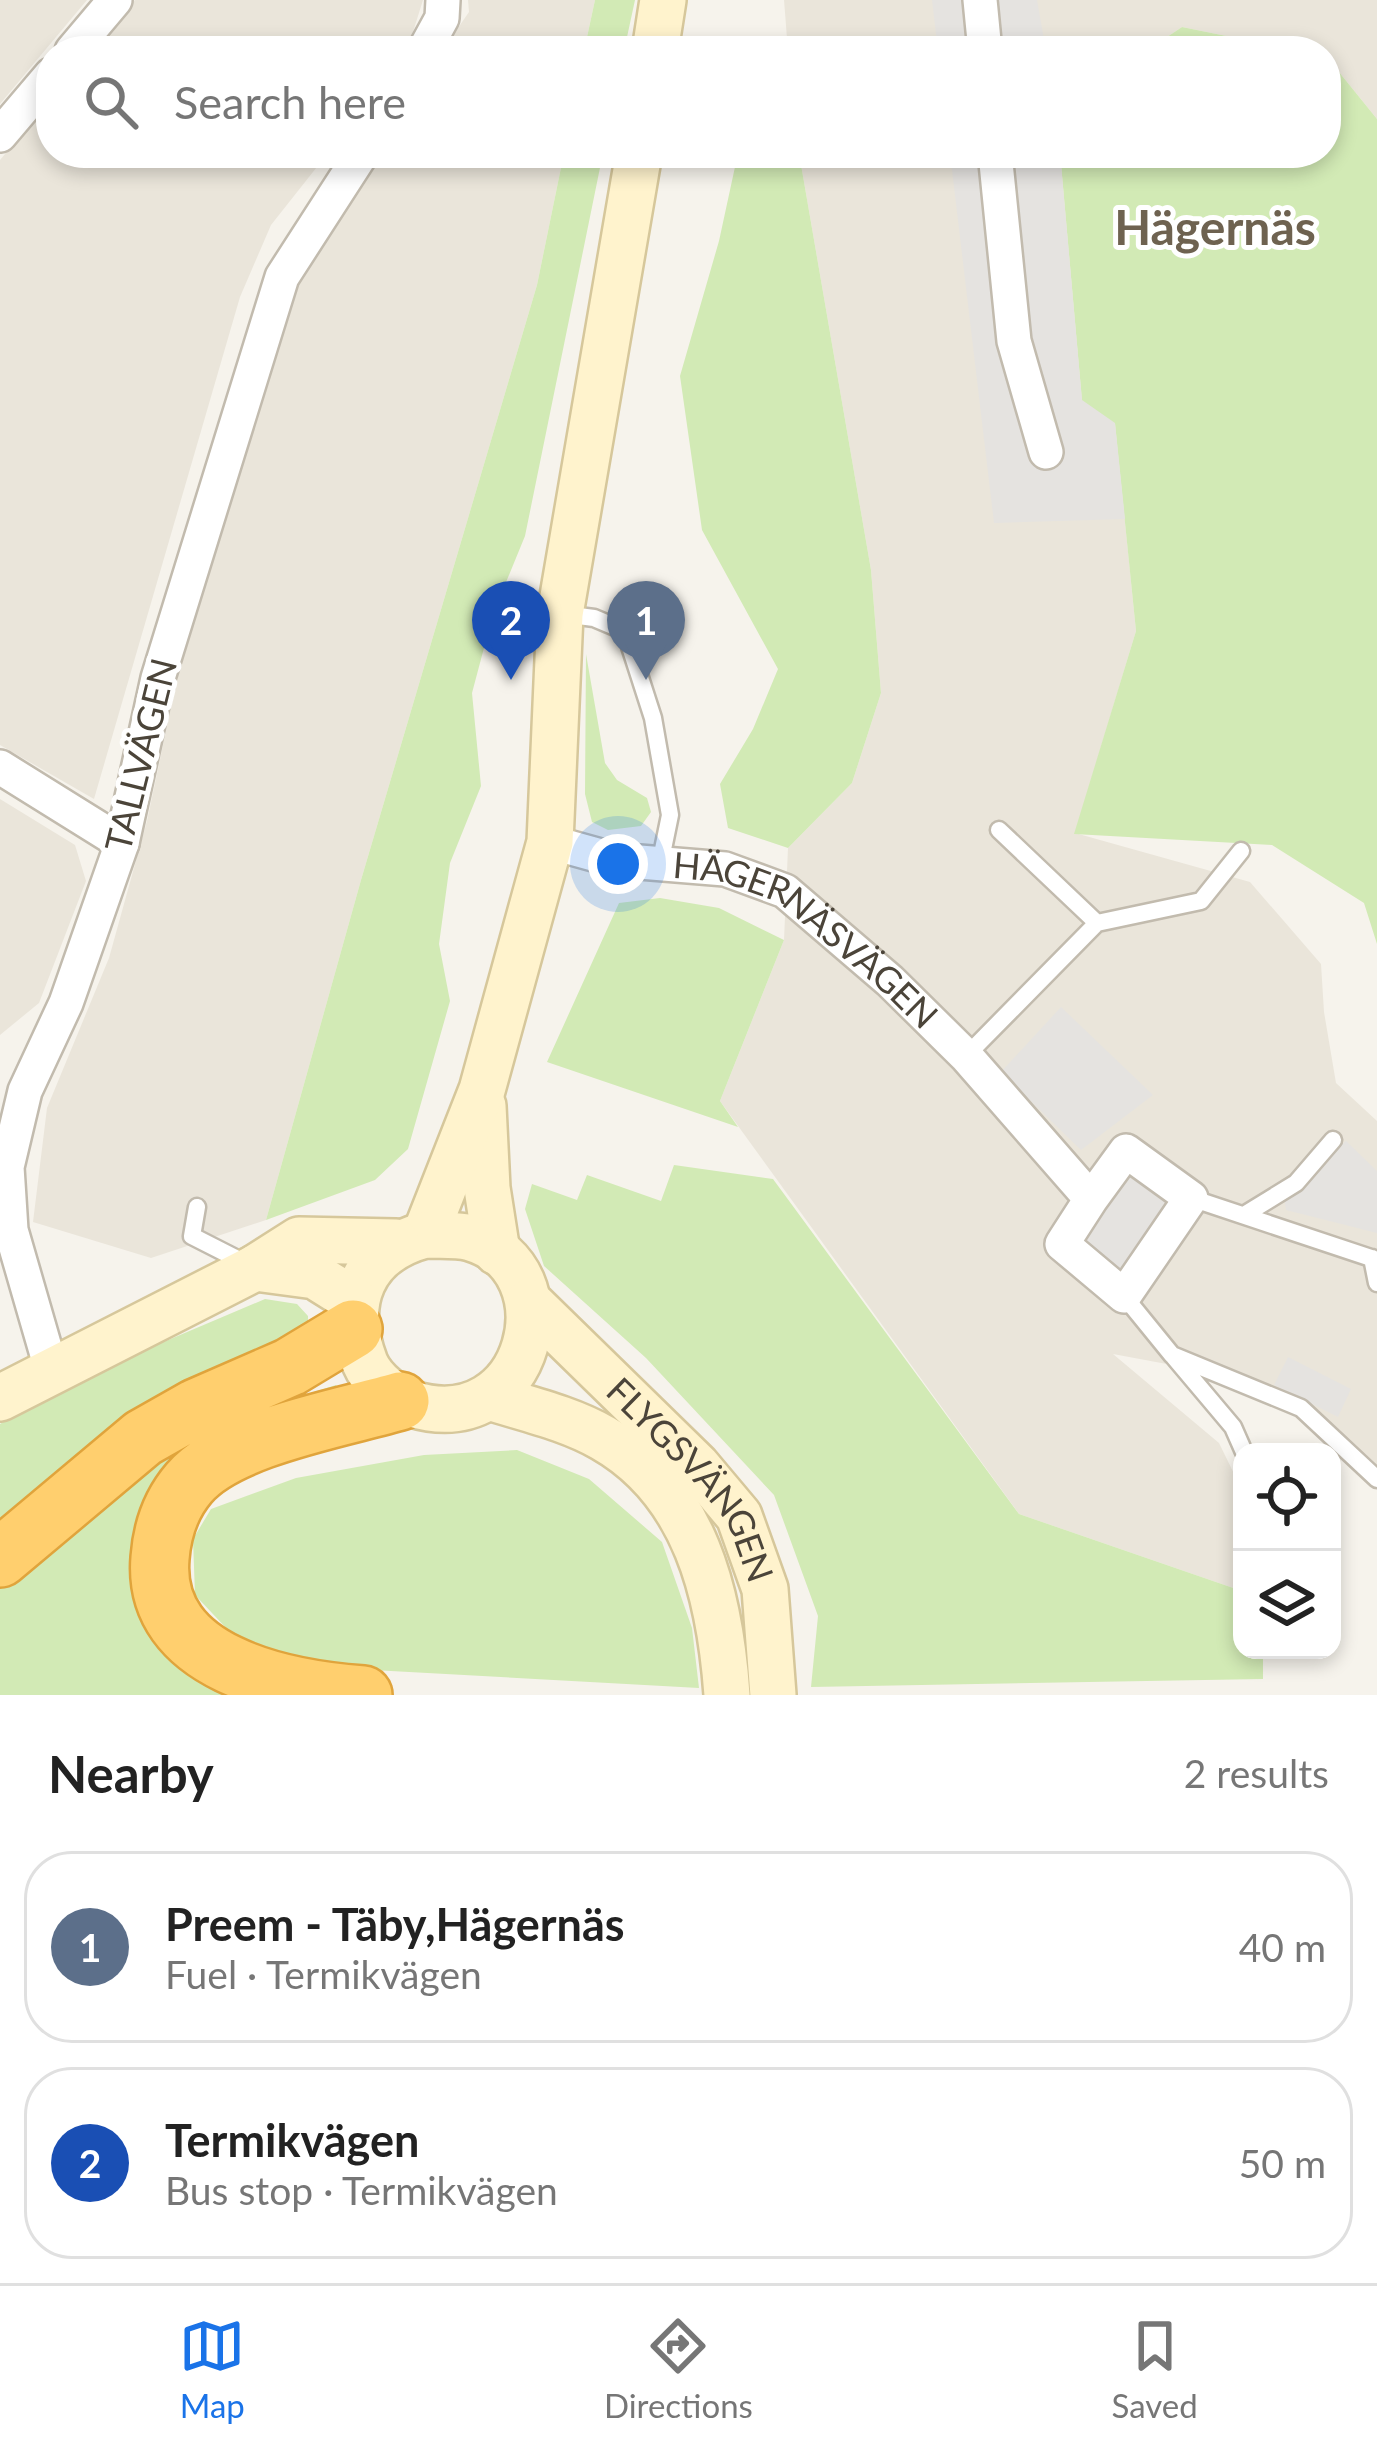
<!DOCTYPE html>
<html lang="en">
<head>
<meta charset="utf-8">
<style>
	:root { --surface:#fff; --page:#f2f2f2; --text:#222; --muted:#767676; --line:#e0e0e0; --accent:#1a73e8 }
	body { margin:0; font-family:Lato,sans-serif; background:var(--page); color:var(--text) }
	.controls { position:absolute; right:36px; bottom:36px; display:grid; overflow:hidden; border-radius:24px; box-shadow:0 6px 18px #0003 }
	.controls button { width:108px; height:108px; display:grid; place-items:center; padding:0; border:0; border-bottom:3px solid var(--line); background:var(--surface); color:var(--text); font:60px sans-serif }
	.you { position:absolute; left:618px; top:864px; width:42px; height:42px; margin:-30px; border:9px solid #fff; border-radius:50%; background:#1a73e8; box-shadow:0 0 0 18px #1a73e833 }
	.badge { display:grid; place-items:center; width:78px; height:78px; border-radius:50%; background:var(--accent); color:#fff; font-size:39px; font-weight:700 }
	.pin { position:absolute; translate:-50% -99px; filter:drop-shadow(0 3px 6px #0008) }
	.pin::after { content:''; position:absolute; top:63px; width:42px; height:36px; background:inherit; clip-path:polygon(0 0,100% 0,50% 100%) }
	.list { margin:0; padding:0; list-style:none }
	h2 { display:flex; justify-content:space-between; align-items:center; height:156px; margin:0; padding:0 48px; font-size:51px }
	h2 small { font-size:39px; font-weight:400; color:var(--muted) }
	.list li { display:grid; grid-template-columns:78px 1fr auto; gap:36px; align-items:center; box-sizing:border-box; height:192px; margin:0 24px 24px; padding:0 24px; border:3px solid var(--line); border-radius:48px }
	.list b { display:block; font-size:45px; white-space:nowrap }
	.list p { margin:0; font-size:39px; white-space:nowrap; color:var(--muted) }
	.list em { font-size:39px; font-style:normal; color:var(--muted) }
	.icon { flex:none; width:66px; height:66px; fill:none; stroke:currentColor; stroke-width:2; stroke-linecap:round; stroke-linejoin:round }
	.map { position:relative; flex:none; width:1377px; height:1695px; overflow:hidden }
	.search { position:absolute; background:var(--surface); box-shadow:0 6px 18px #0003; left:36px; right:36px; top:36px; height:132px; display:flex; align-items:center; gap:30px; box-sizing:border-box; padding:0 42px; border-radius:48px; color:var(--muted); font-size:45px }
	.sheet { height:588px; background:var(--surface) }
	nav { display:flex; justify-content:space-around; align-items:center; box-sizing:border-box; height:168px; border-top:3px solid var(--line); background:var(--surface); font-size:33px; color:var(--muted) }
	nav a { display:grid; justify-items:center; gap:6px }
	nav .on { color:var(--accent) }
	.map>svg:first-child { display:block }
	.residential { fill:#eae5da }
	.green { fill:#d2eab5 }
	.parking { fill:#e5e3e0 }
	.lines { fill:none; stroke-linecap:round; stroke-linejoin:round }
	.lane-casing { stroke:#c2bbae; stroke-width:21 }
	.street-casing { stroke:#c2bbae; stroke-width:38 }
	.secondary-casing { stroke:#d6c79b; stroke-width:50 }
	.highway-casing { stroke:#e0a43c; stroke-width:62 }
	.lane { stroke:#fff; stroke-width:16 }
	.street { stroke:#fff; stroke-width:33 }
	.secondary { stroke:#fff3cd; stroke-width:45 }
	.highway { stroke:#ffcf6e; stroke-width:57 }
	.labels { text-anchor:middle; stroke-width:10; stroke-linejoin:round; paint-order:stroke }
	.street-label { font-size:36px; fill:#4b4439; stroke:#fff }
	.district-label { font-size:48px; font-weight:bold; fill:#6e6250; stroke:#fff }
</style>
</head>
<body>
<div class="map">
<svg width="1377" height="1695" viewBox="0 0 1377 1695">
	<rect width="100%" height="100%" fill="#f6f3ec"/>
	<path class="residential" d="M0,0h87l-87,104z
		M135,0h288l-16,51h-315z
		M468,0h127l-11,51h-142l27,-39z
		M784,0h593v119l-51,-63v-5h-26l-118,-24 -36,24h-358z
		M51,99v54h277l-57,72 -31,72 -146,502 -94,-54v-585z
		M374,153h190l-27,132 -176,595 -95,340 -115,38 -118,-36 14,-114 62,-150 38,-137 30,-142 120,-397z
		M799,153h261l22,247 33,23 21,208 -61,202 175,49 71,82 3,48 12,71 41,38v368l-114,-107 -150,-28 106,89 23,47v101l-223,-77 -299,-413 64,-161 4,-92 64,-65 29,-90 -10,-123z
		M0,799l75,46 11,36 -47,122 -39,32z"/>
	<path class="green" d="M595,0h40l-11,51h-40z
		M1182,27l118,24h-154z
		M1326,56l51,63v825l-13,-41 -92,-58 -198,-11 62,-203 -21,-207 -33,-23 -22,-248h266z
		M564,153h39l-78,383 -32,78 -21,79 9,93 -31,77 -11,81 11,57 -42,148 -33,31 -109,40 95,-340 176,-595z
		M738,153h61l72,417 10,123 -29,90 -64,65 -60,-20 -8,-44 33,-55 25,-60 -76,-139 -22,-154 39,-135z
		M586,654l19,109 12,17 30,18 4,14 -10,14 -33,4 -16,-8 -7,-28z
		M660,898l59,10 65,32 -64,161 18,26 -191,-65 72,-159z
		M674,1165l99,14 246,335 223,77v59h21v29l-452,8 7,-71 -44,-121 -128,-137 -102,-92 -19,-57 7,-25 45,16 10,-25 74,26z
		M265,1299l32,5 11,12v23l-308,189v-104l74,-44z
		M336,1385l9,14 -197,101c-5,13 -14,29 -15,44 -4,59 42,124 94,151h-227v-113l181,-139 69,-31z
		M517,1450l72,29 73,63 30,86 7,60 -400,-22 -54,-18 -50,-53 -2,-56 18,-30 85,-31 128,-23z"/>
	<path class="parking" d="M932,0h105l9,51h-108z
		M950,153h110l22,247 33,23 10,96 -131,4z
		M1061,1007l92,88 -72,55 -80,-78z
		M1346,1141l31,30v62l-91,-23 -2,-13z
		M1126,1151l65,47 -67,98 -62,-52z
		M1288,1357l63,32 -13,28 -64,-32z"/>
	<g class="lines">
		<defs>
			<path id="lane" d="M563,614l31,4 31,13 28,87 17,97 -10,49
				M999,830l98,93 104,-22 40,-50
				M966,1056l131,-133
				M1191,1198l186,62
				M197,1207l-5,29 57,29
				M1244,1215l52,-32 37,-43
				M1372,1258l5,25
				M1124,1296l48,59 129,53 76,71
				M1174,1357l59,70 11,25"/>
			<g id="street">
				<path d="M980,0l5,51"/>
				<path d="M72,51l43,-51"/>
				<path d="M424,51l18,-33 1,-18"/>
				<path d="M0,135l51,-60"/>
				<path d="M995,153l19,188 32,111"/>
				<path d="M0,767l122,76"/>
				<path id="s1" d="M550,842l65,18 110,9 60,22 105,90 76,75 125,143 -29,45 62,52 67,-98 -65,-47 -35,48"/>
				<path d="M52,1372l-41,-142 -4,-63 18,-76 41,-88 56,-160 36,-165 124,-401 80,-124"/>
			</g>
			<g id="secondary">
				<path d="M655,51l8,-51"/>
				<path d="M483,1106l4,82 10,64"/>
				<path d="M425,1235l57,-145 68,-248 10,-228 79,-461"/>
				<path d="M425,1235c14,1 33,-1 46,3 102,30 61,203 -59,166 -17,-5 -40,-24 -47,-41 -23,-60 -4,-111 60,-128z"/>
				<path d="M255,1268l60,8 40,25"/>
				<path id="s2" d="M529,1302l168,164 42,50 26,73 8,106"/>
				<path d="M489,1397c38,12 79,21 114,41 93,53 117,158 124,257"/>
				<path d="M0,1398l255,-130 44,-28 97,2"/>
			</g>
			<path id="highway" d="M0,1558l143,-120 53,-30 94,-41 63,-38
				M363,1695c-79,-6 -212,-31 -203,-137 2,-27 11,-54 29,-75 39,-46 153,-65 211,-82"/>
		</defs>
		<use href="#lane" class="lane-casing"/>
		<use href="#street" class="street-casing"/>
		<use href="#secondary" class="secondary-casing"/>
		<use href="#highway" class="highway-casing"/>
		<use href="#lane" class="lane"/>
		<use href="#street" class="street"/>
		<use href="#secondary" class="secondary"/>
		<use href="#highway" class="highway"/>
	</g>
	<g class="labels">
		<g class="street-label">
			<text transform="translate(141 755) rotate(-76)" y="13">TALLVÄGEN</text>
			<text dy="13" stroke="none"><textPath href="#s1" startOffset="282">HÄGERNÄSVÄGEN</textPath></text>
			<text dy="13" stroke="none"><textPath href="#s2" startOffset="243">FLYGSVÄNGEN</textPath></text>
		</g>
		<g class="district-label">
			<text x="1215" y="245">Hägernäs</text>
		</g>
	</g>
</svg>
<div class="controls">
<button><svg class="icon" aria-label="locate" viewBox="0 0 24 24"><circle cx="12" cy="12" r="6"/><path d="M12 2v4M12 18v4M2 12h4M18 12h4"/></svg></button>
<button><svg class="icon" aria-label="layers" viewBox="0 0 24 24"><path d="M12 4l9 5-9 5-9-5zM3 14l9 5 9-5"/></svg></button>
</div>
<div class="you"></div>
<div class="pin badge" style="left:646px;top:680px;background:#5c6f8a">1</div>
<div class="pin badge" style="left:511px;top:680px;background:#1a4fb4">2</div>
<div class="search"><svg class="icon" aria-label="search" viewBox="0 0 24 24"><circle cx="10" cy="10" r="6"/><path d="M15 15l6 6"/></svg>Search here</div>
</div>
<section class="sheet">
<h2>Nearby<small>2 results</small></h2>
<ul class="list">
<li><span class="badge" style="background:#5c6f8a">1</span><div><b>Preem - Täby,Hägernäs</b><p>Fuel · Termikvägen</p></div><em>40 m</em></li>
<li><span class="badge" style="background:#1a4fb4">2</span><div><b>Termikvägen</b><p>Bus stop · Termikvägen</p></div><em>50 m</em></li>
</ul>
</section>
<nav>
<a class="on"><svg class="icon" aria-label="map" viewBox="0 0 24 24"><path d="M3 6l6-2 6 2 6-2v14l-6 2-6-2-6 2zM9 4v14M15 6v14"/></svg>Map</a>
<a><svg class="icon" aria-label="directions" viewBox="0 0 24 24"><path d="M12 3l9 9-9 9-9-9zM9 14v-3h6M13 9l2 2-2 2"/></svg>Directions</a>
<a><svg class="icon" aria-label="saved" viewBox="0 0 24 24"><path d="M7 4h10v16l-5-4-5 4z"/></svg>Saved</a>
</nav>
</body>
</html>
